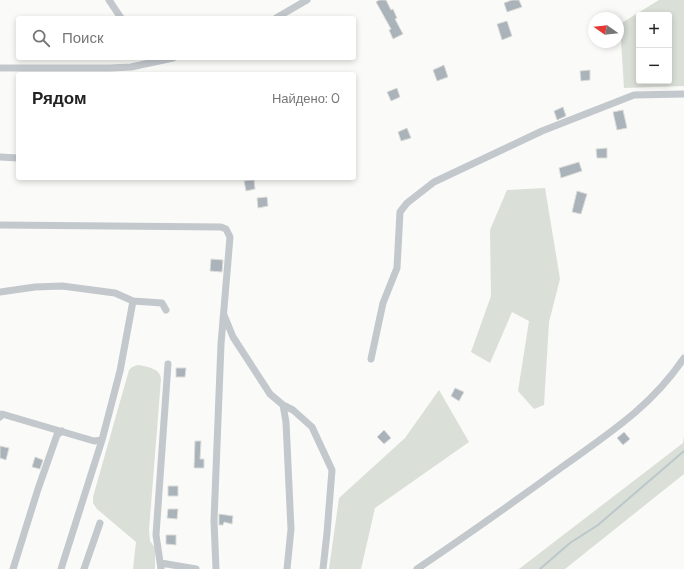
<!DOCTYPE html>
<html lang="ru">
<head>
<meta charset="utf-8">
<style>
	:root { --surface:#fff; --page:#f6f6f6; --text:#222; --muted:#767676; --line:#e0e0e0 }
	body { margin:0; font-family:"DM Sans",sans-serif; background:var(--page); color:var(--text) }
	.controls { position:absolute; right:12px; top:12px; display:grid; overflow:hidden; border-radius:4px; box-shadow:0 2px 6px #0003 }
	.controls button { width:36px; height:36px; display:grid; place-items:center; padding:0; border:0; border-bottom:1px solid var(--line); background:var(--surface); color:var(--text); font:20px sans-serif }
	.compass { position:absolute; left:588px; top:12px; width:36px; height:36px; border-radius:50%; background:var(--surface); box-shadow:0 2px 6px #0003; rotate:284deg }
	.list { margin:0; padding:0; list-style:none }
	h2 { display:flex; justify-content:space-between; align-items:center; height:52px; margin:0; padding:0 16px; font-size:17px }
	h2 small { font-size:13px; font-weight:400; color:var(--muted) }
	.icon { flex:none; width:22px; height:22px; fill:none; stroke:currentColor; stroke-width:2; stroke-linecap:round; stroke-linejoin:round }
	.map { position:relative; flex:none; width:684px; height:569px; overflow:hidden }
	.search { position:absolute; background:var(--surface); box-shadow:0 2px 6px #0003; left:16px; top:16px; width:340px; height:44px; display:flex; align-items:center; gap:10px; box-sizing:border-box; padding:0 14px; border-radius:4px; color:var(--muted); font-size:15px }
	.panel { position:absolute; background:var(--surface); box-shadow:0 2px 6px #0003; left:16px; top:72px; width:340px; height:108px; border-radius:4px }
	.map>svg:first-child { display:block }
	.green { fill:#dadfd7; fill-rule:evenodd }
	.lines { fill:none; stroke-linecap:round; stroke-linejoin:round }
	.stream { stroke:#bbc7cb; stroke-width:2 }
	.building { fill:#aab3b9; stroke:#dcdcda }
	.minor { stroke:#c3c8cc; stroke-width:7 }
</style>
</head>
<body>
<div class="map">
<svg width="684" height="569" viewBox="0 0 684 569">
	<rect width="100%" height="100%" fill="#fafaf8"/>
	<path class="green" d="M659,0h25v86l-60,2 -4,-64zM639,15h30v66h-30z
		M545,188l15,91 -11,43 -5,83 -10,4 -16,-18 11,-70 -17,-9 -22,51 -19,-11 20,-56 -1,-66 17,-40z
		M138,365c10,2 22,3 23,14l-12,151 1,11 5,7v21h-22l3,-27 -39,-33 -4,-6v-6l36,-127 3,-3z
		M439,390l30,52 -94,66 -14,61h-32l10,-71 66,-60z
		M684,436v38l-119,95h-46l164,-126z"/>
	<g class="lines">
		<path class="stream" d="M540,569l30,-26 28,-18 86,-74"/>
	</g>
	<path class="building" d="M379,0h7l5,10 2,-1 4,9 -2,1 8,15 -10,5 -4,-9 2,-1 -15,-27z
		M512,0h7l3,7 -15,5 -3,-9z
		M507,21l5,15 -10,4 -5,-16z
		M444,65l4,12 -11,4 -4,-11z
		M590,70v10l-9,1 -1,-10z
		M397,88l3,9 -9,4 -4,-9z
		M563,107l3,9 -9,4 -3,-9z
		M623,110l4,18 -10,2 -4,-18z
		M407,128l4,10 -10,3 -3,-9z
		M607,148v10h-10l-1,-9z
		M579,162l3,9 -21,7 -2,-10z
		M254,180l1,9 -9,2 -2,-10z
		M577,191l10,3 -6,20 -9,-2z
		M267,197l1,9 -10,2 -1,-10z
		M211,259l12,1 -1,12 -12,-1z
		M176,368h10l-1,9h-9z
		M455,388l9,4 -5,9 -8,-5z
		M384,430l7,8 -7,6 -7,-7z
		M624,432l6,7 -7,6 -6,-7z
		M195,441h6l-1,18h4v9h-10z
		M0,446l9,2 -3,12 -6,-2z
		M35,457l8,3 -3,9 -8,-2z
		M168,486h10v10h-10z
		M168,509h10l-1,10 -10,-1z
		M219,514l14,2 -1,8 -8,-2 -1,3h-4z
		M166,535h10v10l-10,-1z"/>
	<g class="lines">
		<path class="minor" d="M109,0l12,18
			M276,18l31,-18
			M0,68h110l21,-1 42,-9
			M0,157l18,1
			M0,225l221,2 5,2 4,8 -9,107 -7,177 2,48
			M0,292l35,-5 27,-1 53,7 18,8 29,2 4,7
			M224,315l9,22 37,57 13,11 10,5 19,17 20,43 -5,63 -4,36
			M371,359l12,-56 14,-35 3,-56 7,-9 27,-21 108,-51 92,-36 50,-1
			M283,405l3,17 5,107 -4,40
			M0,417l2,-3 92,27 8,-1
			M161,563l35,6
			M13,569l25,-80 19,-54 5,-4
			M61,569l41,-129 18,-69 13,-70
			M84,569l16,-46
			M161,569l-5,-34 12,-171
			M417,569c49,-33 97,-67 145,-102 46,-33 89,-60 122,-109"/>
	</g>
</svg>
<div class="controls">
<button>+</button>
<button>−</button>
</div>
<svg class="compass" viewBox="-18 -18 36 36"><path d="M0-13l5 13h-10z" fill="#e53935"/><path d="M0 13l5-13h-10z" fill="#767676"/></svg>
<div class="search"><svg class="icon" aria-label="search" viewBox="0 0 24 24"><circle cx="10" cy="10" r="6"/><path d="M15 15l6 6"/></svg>Поиск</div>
<section class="panel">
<h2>Рядом<small>Найдено: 0</small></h2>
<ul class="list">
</ul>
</section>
</div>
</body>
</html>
